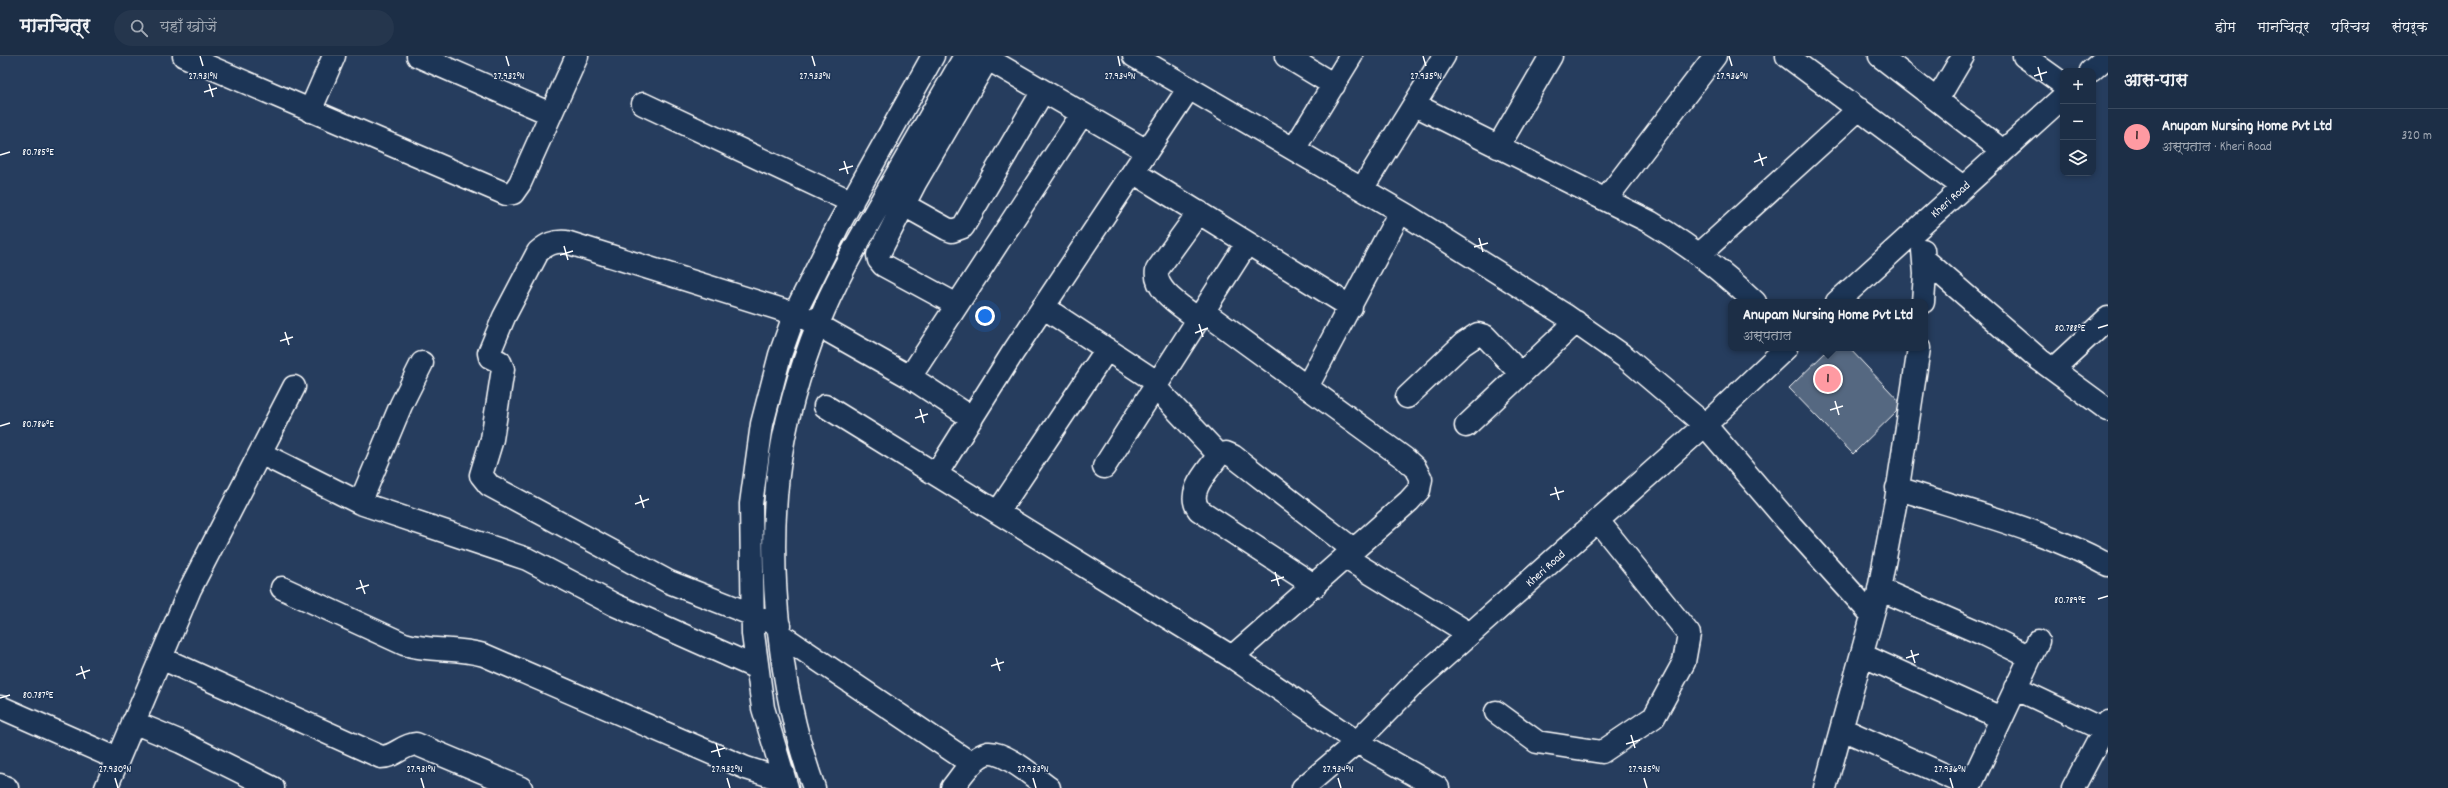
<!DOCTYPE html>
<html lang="hi">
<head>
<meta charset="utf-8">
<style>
	:root { --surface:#1c2e46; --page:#25364d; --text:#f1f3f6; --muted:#a0a8b3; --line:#3a4a5f; --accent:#ff9aa2 }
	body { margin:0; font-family:Dekko,"Playpen Sans Deva",sans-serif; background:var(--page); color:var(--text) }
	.controls { position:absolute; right:12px; top:12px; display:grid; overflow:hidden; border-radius:8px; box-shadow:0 2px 6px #0003 }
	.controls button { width:36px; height:36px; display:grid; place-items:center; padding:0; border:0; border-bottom:1px solid var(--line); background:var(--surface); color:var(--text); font:20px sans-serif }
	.you { position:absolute; left:985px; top:260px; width:14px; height:14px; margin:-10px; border:3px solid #fff; border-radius:50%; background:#1a73e8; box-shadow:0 0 0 6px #1a73e833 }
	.badge { display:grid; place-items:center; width:26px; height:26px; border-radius:50%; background:var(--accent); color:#111; font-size:13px; font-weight:700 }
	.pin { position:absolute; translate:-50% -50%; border:2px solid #fff; box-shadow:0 1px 4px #0006 }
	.popup { position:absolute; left:1728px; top:243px; width:200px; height:52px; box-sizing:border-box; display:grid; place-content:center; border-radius:8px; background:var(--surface); filter:drop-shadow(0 1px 3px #0005); font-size:13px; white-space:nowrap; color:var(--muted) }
	.popup b { font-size:15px; color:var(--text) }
	.popup::after { content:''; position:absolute; left:50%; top:100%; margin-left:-8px; border:8px solid transparent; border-top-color:var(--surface) }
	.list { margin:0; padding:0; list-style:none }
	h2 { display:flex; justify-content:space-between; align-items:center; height:52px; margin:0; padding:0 16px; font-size:17px }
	h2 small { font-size:13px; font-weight:400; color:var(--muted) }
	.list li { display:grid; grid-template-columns:26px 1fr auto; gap:12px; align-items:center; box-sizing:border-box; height:56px; padding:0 16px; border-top:1px solid var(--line) }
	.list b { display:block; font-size:15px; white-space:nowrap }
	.list p { margin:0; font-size:13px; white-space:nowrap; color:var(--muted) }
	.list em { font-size:13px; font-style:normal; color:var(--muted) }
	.icon { flex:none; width:22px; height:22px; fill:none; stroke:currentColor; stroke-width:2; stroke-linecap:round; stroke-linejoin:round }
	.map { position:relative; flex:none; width:2108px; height:732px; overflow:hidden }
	header { display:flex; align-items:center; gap:24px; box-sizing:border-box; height:56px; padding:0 20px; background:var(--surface); border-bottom:1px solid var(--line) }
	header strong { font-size:19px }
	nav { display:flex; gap:22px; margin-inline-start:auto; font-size:14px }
	.search { width:280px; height:36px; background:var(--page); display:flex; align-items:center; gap:10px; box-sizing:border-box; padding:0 14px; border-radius:22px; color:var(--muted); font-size:15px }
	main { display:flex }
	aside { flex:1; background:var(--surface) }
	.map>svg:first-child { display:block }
	.building { fill:#556781; stroke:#fff }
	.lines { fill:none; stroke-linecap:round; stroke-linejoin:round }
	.minor-casing { stroke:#fff; stroke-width:25 }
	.minor { stroke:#1d3557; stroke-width:22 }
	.ticks { fill:none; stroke:#fff; stroke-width:1.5 }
	.labels { text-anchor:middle; stroke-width:3; stroke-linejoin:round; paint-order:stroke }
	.street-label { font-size:12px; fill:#fff; stroke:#1d3557 }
	.ticks-label { font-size:10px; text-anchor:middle; fill:#fff; stroke:#1d3557; stroke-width:3; stroke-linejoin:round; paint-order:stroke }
</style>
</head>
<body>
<header>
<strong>मानचित्र</strong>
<div class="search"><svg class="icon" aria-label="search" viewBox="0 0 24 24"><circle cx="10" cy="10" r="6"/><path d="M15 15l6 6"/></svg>यहाँ खोजें</div>
<nav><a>होम</a><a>मानचित्र</a><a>परिचय</a><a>संपर्क</a></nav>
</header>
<main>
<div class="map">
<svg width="2108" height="732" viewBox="0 0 2108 732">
	<rect width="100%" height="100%" fill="#263d5e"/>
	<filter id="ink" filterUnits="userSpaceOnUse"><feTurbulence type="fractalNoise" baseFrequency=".025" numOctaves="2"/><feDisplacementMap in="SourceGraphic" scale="8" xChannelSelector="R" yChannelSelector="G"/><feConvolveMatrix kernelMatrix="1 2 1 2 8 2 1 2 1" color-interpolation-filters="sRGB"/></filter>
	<g filter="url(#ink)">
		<path class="building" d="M1830,292h19l54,57 -50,49 -64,-66z"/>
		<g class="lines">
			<defs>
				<path id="minor" d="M184,0l322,138 7,-1 7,-10 57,-127
					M418,0l133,58
					M1134,0l274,160 157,99 60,42 80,68 83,97 84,93
					M1286,0l48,29
					M1787,0l176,131
					M1880,0l123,95
					M2024,0l39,28
					M988,3l159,92
					M2091,15l17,-15
					M1937,44l26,-44
					M643,48l209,98
					M1415,49l235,117c39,23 72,49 105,80
					M310,55l24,-55
					M1498,91l53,-91
					M1294,93l57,-93
					M1133,116l218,135
					M1362,133l82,-133
					M1606,143l109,-143
					M904,149l43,24 5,2 11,-4 80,-136
					M1199,156l-42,58c-4,21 28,38 42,50
					M1700,198l159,-145
					M1924,203l116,101 68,50
					M1837,246l226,-205
					M1923,246l2,-28 -2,-24
					M957,249l-74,-40 -4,-5 -1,-5 37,-72 74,-127
					M1043,251l115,76
					M1204,256l200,146 11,10 6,11 -2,11 -10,11 -177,156
					M2053,313l55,-51
					M910,321l172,-263
					M1155,331l64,68
					M1307,331l93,-175
					M1407,341l56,-53 15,-10 7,2 36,38
					M825,350l407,251 125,85 81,46
					M1466,370l110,-104
					M260,397l100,50 167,56 88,46 142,63
					M1104,411l143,-224
					M937,417l75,-119 177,-266
					M1897,432c70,23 146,41 211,77
					M360,447l41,-98 21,-42
					M998,456l109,-163
					M1346,502l124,76
					M1315,530l-116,-76c-14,-18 9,-39 20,-55l7,-2 7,3 121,94
					M282,532l122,56c27,8 53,3 80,11l262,113 38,12
					M1879,533l106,46 45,22
					M779,569l-110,-43 -180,-97 -8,-10 11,-36 11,-70 -3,-7 -10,-5 -1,-4 15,-36 34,-65c9,-8 16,-11 28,-10l236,74 108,61 62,41
					M781,579l191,129
					M1862,599l139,63
					M161,602l220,99c14,0 21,-12 35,-13l105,44
					M2015,632l93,44
					M0,651l118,52
					M1496,656l41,30 65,10 52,-35 30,-55 5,-28 -91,-113
					M133,666l48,20 92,46
					M1842,673l128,57
					M0,729l7,3
					M106,732l84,-199 104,-202
					M787,732l-24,-80 -10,-74 -2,-130 11,-80 18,-69 15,-42 43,-87 95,-170
					M814,732c-34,-93 -47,-215 -36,-313 5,-48 22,-106 40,-151 17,-43 40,-82 63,-122 28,-48 56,-97 84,-146
					M952,732c9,-11 21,-32 36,-35 17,-2 47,25 61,35
					M1303,732l54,-46 59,-60 289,-257 81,-77
					M1825,732l53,-193 18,-95 23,-152
					M1969,732l69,-147
					M2073,732l35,-66"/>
			</defs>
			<use href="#minor" class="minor-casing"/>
			<use href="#minor" class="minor"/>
		</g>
	</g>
	<path class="ticks" d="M200,0l3,10M506,0l3,10M812,0l3,10M1118,0l2,10M1423,0l3,10M1729,0l3,10M2038,11l4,14M2034,20l13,-4M209,28l4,13M204,36l13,-4M1759,97l4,13M0,99l10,-3M844,105l4,13M1754,106l13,-5M839,114l14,-4M1479,182l4,14M564,190l4,14M1474,191l14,-4M560,199l13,-4M1199,268l4,13M2098,272l10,-3M285,276l4,13M1195,277l13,-5M280,285l13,-4M1835,345l4,14M920,353l4,14M1830,354l13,-4M915,362l13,-4M0,370l10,-3M1555,431l4,13M640,439l4,13M1550,439l14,-4M635,448l14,-5M1275,516l4,14M360,524l5,14M1271,525l13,-4M356,533l13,-4M2098,543l10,-3M1911,594l4,13M996,602l4,13M1906,602l13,-4M81,610l4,13M991,610l13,-4M76,619l14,-5M0,642l10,-3M1631,679l4,13M716,687l4,14M1626,688l14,-4M711,696l14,-4M115,722l3,10M421,722l3,10M727,722l3,10M1033,722l3,10M1338,722l3,10M1644,722l3,10M1950,722l3,10"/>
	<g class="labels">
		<g class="street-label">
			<text transform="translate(1950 143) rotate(-42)" y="4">Kheri Road</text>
			<text transform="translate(1545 512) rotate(-42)" y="4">Kheri Road</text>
		</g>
	</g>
	<g class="ticks-label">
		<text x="203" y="23">27.931°N</text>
		<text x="509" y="23">27.932°N</text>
		<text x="815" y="23">27.933°N</text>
		<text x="1120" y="23">27.934°N</text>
		<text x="1426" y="23">27.935°N</text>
		<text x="1732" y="23">27.936°N</text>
		<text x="38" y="99">80.785°E</text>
		<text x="2070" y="275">80.788°E</text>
		<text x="38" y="371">80.786°E</text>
		<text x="2070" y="547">80.789°E</text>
		<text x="38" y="642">80.787°E</text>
		<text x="115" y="716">27.930°N</text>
		<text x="421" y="716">27.931°N</text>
		<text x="727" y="716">27.932°N</text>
		<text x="1033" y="716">27.933°N</text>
		<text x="1338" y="716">27.934°N</text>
		<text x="1644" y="716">27.935°N</text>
		<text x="1950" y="716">27.936°N</text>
	</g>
</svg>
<div class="controls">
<button>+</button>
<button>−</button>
<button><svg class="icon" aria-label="layers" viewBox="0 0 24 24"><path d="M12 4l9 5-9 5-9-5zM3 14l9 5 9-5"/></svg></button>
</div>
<div class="you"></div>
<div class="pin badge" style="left:1828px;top:323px">1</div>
<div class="popup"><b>Anupam Nursing Home Pvt Ltd</b>अस्पताल</div>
</div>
<aside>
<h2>आस-पास<small></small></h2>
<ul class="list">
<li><span class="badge">1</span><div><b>Anupam Nursing Home Pvt Ltd</b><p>अस्पताल · Kheri Road</p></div><em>320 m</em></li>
</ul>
</aside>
</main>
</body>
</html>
